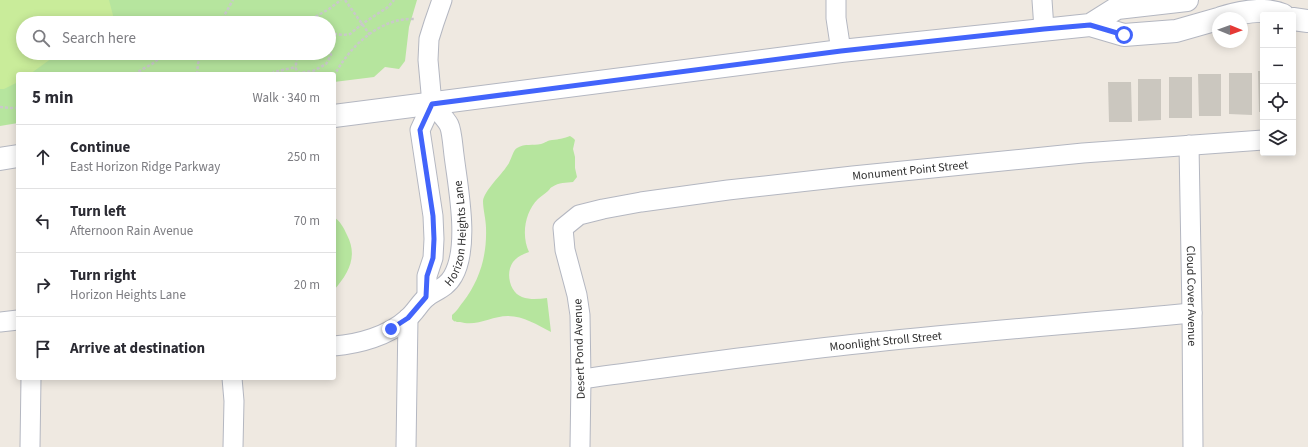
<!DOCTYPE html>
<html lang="en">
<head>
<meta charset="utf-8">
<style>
	:root { --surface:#fff; --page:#f2f2f3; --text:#2b2b33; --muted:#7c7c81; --line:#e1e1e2 }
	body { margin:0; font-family:"Source Sans 3",sans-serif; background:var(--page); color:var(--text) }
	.controls { position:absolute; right:12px; top:12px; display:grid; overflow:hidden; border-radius:4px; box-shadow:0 2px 10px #0003 }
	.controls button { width:36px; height:36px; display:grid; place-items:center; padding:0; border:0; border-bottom:1px solid var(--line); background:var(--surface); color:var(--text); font:20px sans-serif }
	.compass { position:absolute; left:1212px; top:12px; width:36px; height:36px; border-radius:50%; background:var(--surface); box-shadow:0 2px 10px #0003; rotate:91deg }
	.stop { position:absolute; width:12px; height:12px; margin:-9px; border:3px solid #4264fb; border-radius:50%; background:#fff }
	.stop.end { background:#4264fb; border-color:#fff; box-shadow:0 1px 4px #0008 }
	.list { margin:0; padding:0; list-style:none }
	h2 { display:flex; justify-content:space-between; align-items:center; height:52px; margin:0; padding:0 16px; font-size:17px }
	h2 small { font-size:13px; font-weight:400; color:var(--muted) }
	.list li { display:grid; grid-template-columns:26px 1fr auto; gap:12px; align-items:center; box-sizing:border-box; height:64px; padding:0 16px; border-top:1px solid var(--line) }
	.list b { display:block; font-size:15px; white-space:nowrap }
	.list p { margin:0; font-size:13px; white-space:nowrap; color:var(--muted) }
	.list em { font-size:13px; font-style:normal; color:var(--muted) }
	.icon { flex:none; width:22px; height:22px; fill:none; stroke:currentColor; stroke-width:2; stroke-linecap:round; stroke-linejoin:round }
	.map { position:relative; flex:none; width:1308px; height:447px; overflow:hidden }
	.search { position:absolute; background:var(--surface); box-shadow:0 2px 10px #0003; left:16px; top:16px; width:320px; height:44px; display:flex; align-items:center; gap:10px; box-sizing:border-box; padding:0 14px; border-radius:22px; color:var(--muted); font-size:15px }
	.panel { position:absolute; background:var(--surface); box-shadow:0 2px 10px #0003; left:16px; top:72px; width:320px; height:308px; border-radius:4px }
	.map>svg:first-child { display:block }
	.green { fill:#b6e59e; fill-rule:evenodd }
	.pitch { fill:#c9ec9a }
	.building { fill:#cbc7bf }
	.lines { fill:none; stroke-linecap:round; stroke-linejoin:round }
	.street-casing { stroke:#b4b7c1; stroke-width:21 }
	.secondary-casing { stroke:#b4b7c1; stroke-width:24 }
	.path { stroke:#c9c9c9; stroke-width:2.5; stroke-dasharray:3 2; stroke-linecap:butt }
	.street { stroke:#fff; stroke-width:19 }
	.secondary { stroke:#fff; stroke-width:22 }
	.route { stroke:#4264fb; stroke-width:5 }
	.labels { text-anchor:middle; stroke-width:3; stroke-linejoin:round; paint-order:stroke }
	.street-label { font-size:12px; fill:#2e2e2e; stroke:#fff }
</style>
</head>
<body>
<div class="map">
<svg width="1308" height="447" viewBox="0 0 1308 447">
	<rect width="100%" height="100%" fill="#efe9e1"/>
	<path class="green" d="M0,0h417l-8,27 -4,34 -6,8 -14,-2 -11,10 -40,5v-8h-316v49l-18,3zM23,23h306v30h-306z
		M570,136l3,2 2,2 -2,9 2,8v11l2,9 -4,5c-7,1 -14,0 -21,5 -3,2 -1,1 -4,4 -3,3 -7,5 -10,8 -13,13 -17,36 -9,53 -6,2 -12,5 -16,10 -8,11 -3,31 9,35 8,3 17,2 25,1l4,34c-14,-7 -27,-16 -43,-16 -17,0 -31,11 -48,6 -4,0 -6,0 -8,-3v-4c5,-4 7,-8 11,-13 17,-22 24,-47 23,-74 0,-8 -3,-19 -3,-27 1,-10 19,-27 24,-35 4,-5 6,-16 10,-18 8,-5 16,-2 24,-4 4,-1 7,-4 11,-4 8,-1 10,-1 18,-4z
		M334,217c6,4 10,11 13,18 11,21 2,38 -13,55z"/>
	<path class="pitch" d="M0,0h109l6,23h-92v30h36l-29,21h-12v8l-14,7h-4z"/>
	<path class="building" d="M1258,71h5v41h-4z
		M1229,73h23v42l-23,-1z
		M1198,74h23v42h-22z
		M1169,77h23v41h-23z
		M1138,79h23v41l-23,1z
		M1108,82h23l1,40h-23z"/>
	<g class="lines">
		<defs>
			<g id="street">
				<path d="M836,0v18l5,33"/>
				<path d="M1042,0l2,29"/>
				<path id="s1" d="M1189,145l3,168 1,134"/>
				<path d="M427,297v-21l6,-18 1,-19 -1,-23 -13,-86 12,-26 -4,-44 1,-21 5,-16 8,-23"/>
				<path d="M0,322l18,-2"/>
				<path id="s2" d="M334,346c25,-2 54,-10 73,-27 8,-6 13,-17 21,-23 9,-6 19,-9 25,-20 17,-30 5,-88 1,-121 -1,-7 -2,-24 -5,-30 -3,-6 -12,-15 -17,-21"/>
				<path d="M232,378l2,23 -1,46"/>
				<path id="s3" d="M581,379c98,-13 196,-27 294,-37 106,-11 212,-19 317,-29"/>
				<path d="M30,447l1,-69"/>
				<path d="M406,447l2,-129"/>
				<path id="s4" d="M580,447l1,-68 -1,-64 -3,-20 -12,-45 -2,-22 16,-13 24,-6 38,-7 87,-12 125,-14 230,-23 180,-13"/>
			</g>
			<path id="secondary" d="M1221,18c19,-6 43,-11 62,-3
				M1293,19l15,2
				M1090,25l27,-17 70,-8
				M334,116l507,-65 249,-26 34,10 52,-4 42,-12
				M0,159l18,-3"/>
		</defs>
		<use href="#street" class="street-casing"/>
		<use href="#secondary" class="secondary-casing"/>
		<path class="path" d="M345,0l25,35
			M220,23l13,-23
			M308,23l2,-3 19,-11 12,-9
			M329,33l14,2 7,-1 12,-10 26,-17 6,-7
			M299,53l-3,8v8l3,4 14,-2 13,-7 5,-9 -2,-5
			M134,74l18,-10 14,-11
			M197,74l1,-10 3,-11
			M272,74l2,-2 22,-5
			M334,76c15,-29 46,-59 81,-57
			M0,107l11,1h7"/>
		<use href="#street" class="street"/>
		<use href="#secondary" class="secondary"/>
	</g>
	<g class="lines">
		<path class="route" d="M391,329l17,-11 18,-21 1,-21 6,-18 1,-19 -1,-23 -13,-86 12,-26 409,-53 203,-22 46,-4 34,10"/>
	</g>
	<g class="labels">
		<g class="street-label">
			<text dy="4" stroke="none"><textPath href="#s4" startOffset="576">Monument Point Street</textPath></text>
			<text dy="4" stroke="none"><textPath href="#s2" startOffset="186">Horizon Heights Lane</textPath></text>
			<text dy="4" stroke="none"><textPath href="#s1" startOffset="151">Cloud Cover Avenue</textPath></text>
			<text dy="4" stroke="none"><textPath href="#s3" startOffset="307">Moonlight Stroll Street</textPath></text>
			<text transform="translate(579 349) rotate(-92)" y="4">Desert Pond Avenue</text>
		</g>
	</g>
</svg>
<div class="controls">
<button>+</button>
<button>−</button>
<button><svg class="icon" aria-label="locate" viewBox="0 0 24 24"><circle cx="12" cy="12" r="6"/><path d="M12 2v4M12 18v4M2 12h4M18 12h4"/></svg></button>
<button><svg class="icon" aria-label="layers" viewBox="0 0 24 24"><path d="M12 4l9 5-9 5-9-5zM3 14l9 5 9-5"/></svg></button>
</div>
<svg class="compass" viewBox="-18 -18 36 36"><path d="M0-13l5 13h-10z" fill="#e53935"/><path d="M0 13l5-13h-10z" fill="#7c7c81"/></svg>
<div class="stop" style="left:1124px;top:35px"></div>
<div class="stop end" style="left:391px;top:329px"></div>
<div class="search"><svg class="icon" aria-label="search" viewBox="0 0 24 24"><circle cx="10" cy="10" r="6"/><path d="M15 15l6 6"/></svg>Search here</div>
<section class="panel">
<h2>5 min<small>Walk · 340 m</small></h2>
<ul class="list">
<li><svg class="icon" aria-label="ahead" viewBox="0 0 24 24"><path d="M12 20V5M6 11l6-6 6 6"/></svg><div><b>Continue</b><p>East Horizon Ridge Parkway</p></div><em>250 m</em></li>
<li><svg class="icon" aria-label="left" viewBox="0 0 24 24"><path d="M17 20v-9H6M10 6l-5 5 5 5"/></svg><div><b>Turn left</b><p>Afternoon Rain Avenue</p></div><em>70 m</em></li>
<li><svg class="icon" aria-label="right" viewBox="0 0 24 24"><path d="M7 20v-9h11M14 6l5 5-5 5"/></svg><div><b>Turn right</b><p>Horizon Heights Lane</p></div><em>20 m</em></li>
<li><svg class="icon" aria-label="arrive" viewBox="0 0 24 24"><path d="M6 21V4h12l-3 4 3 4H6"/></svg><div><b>Arrive at destination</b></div></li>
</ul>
</section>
</div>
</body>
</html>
